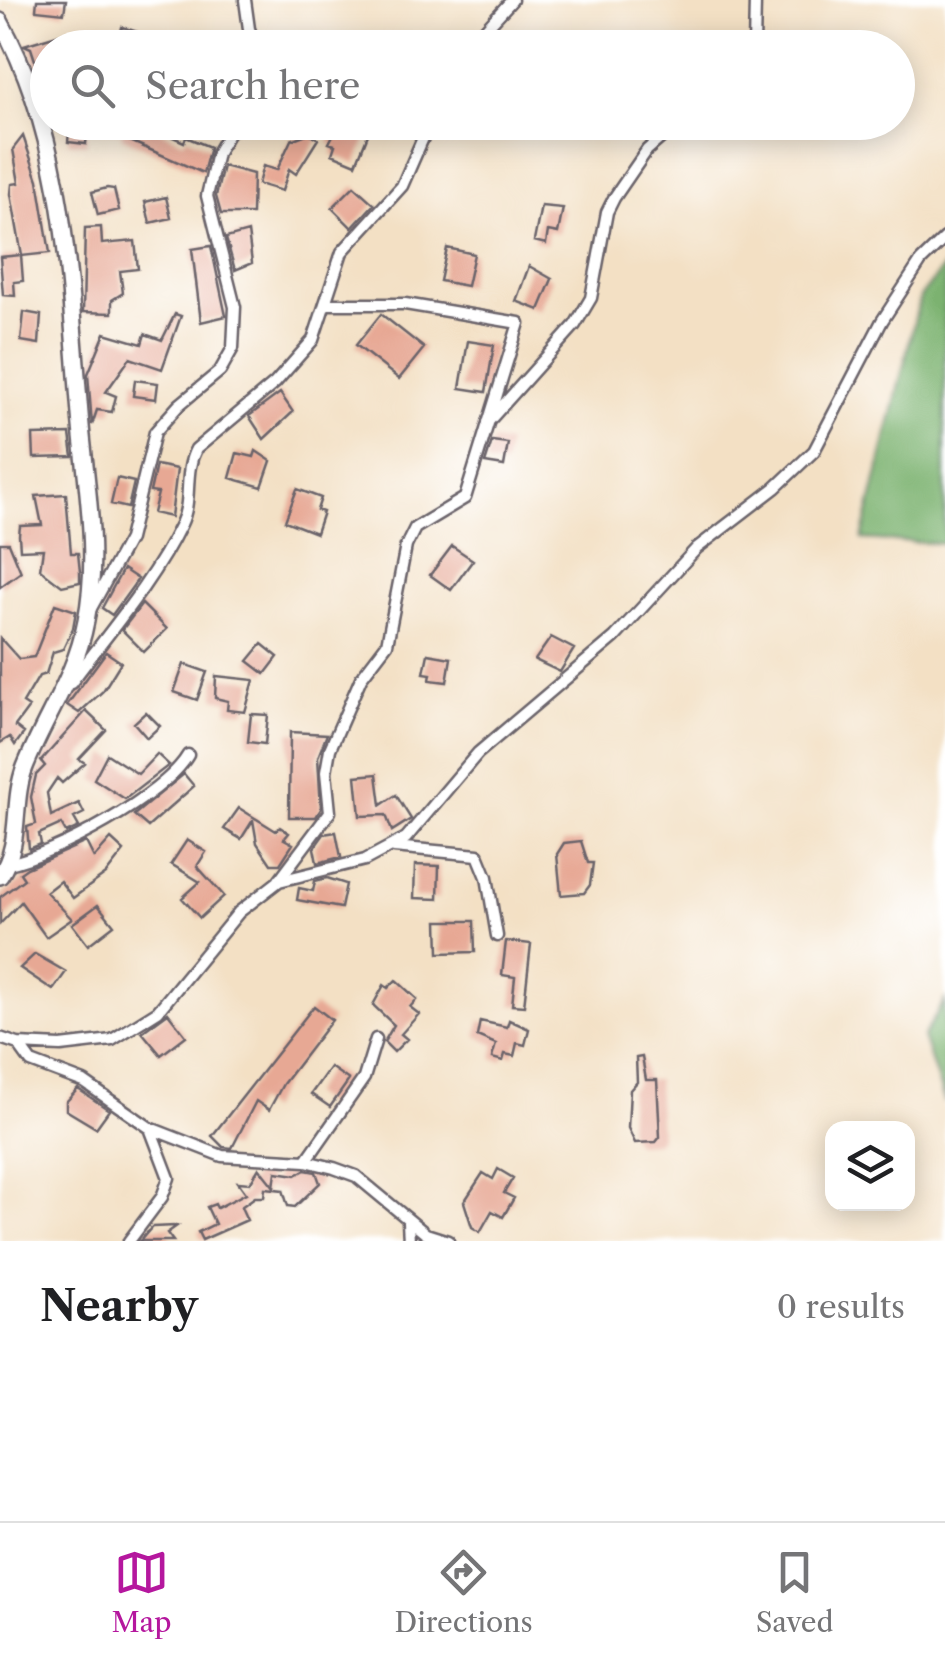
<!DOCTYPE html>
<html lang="en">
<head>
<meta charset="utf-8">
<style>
	:root { --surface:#fff; --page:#f2f2f2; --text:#202124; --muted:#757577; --line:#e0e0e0; --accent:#b5179e }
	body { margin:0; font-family:"Libre Caslon Text",serif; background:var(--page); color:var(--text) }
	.controls { position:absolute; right:30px; bottom:30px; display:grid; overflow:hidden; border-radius:20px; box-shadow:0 5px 25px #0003 }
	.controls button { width:90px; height:90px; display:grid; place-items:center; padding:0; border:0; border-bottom:2px solid var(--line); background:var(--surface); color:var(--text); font:50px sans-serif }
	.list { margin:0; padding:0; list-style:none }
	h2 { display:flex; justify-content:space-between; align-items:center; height:130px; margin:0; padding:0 40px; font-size:42px }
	h2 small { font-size:32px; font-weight:400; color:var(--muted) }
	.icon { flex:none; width:55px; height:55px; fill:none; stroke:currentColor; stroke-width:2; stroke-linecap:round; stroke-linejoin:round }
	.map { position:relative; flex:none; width:945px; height:1241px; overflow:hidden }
	.search { position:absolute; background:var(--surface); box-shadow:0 5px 25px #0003; left:30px; right:30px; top:30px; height:110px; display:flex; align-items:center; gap:25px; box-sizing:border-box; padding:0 35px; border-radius:55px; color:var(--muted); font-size:38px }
	.sheet { height:280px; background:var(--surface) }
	nav { display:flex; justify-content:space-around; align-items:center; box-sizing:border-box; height:140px; border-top:2px solid var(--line); background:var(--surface); font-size:28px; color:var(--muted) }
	nav a { display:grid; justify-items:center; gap:5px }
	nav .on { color:var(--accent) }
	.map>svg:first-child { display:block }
	.forest { fill:#7bb270; stroke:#4e6a56; stroke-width:2.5 }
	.building { fill:#e7a894 }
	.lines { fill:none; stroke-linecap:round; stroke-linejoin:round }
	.street-casing { stroke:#6b646b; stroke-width:15 }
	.secondary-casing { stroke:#6b646b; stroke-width:20 }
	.street { stroke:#fff; stroke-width:10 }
	.secondary { stroke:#fff; stroke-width:15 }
</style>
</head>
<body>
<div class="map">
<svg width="945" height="1241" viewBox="0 0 945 1241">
	<rect width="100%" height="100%" fill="#fff"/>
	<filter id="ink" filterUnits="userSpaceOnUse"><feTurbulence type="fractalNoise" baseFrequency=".01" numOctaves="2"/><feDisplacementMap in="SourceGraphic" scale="20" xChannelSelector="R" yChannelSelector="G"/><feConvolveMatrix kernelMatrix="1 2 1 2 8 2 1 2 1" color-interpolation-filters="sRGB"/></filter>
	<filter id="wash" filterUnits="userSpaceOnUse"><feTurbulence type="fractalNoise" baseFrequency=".0048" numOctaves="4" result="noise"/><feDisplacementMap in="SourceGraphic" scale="40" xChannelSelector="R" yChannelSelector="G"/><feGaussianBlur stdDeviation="2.25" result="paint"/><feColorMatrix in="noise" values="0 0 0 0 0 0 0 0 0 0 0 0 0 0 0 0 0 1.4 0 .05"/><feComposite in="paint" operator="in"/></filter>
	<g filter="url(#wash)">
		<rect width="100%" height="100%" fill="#f3e0c4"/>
		<path class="forest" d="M945,265v279l-83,-5 58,-242z
			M945,1000v103l-22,-66z"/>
		<g id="blocks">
			<path class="building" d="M37,0h29l-2,13 -28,-3z
				M122,27l16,5 15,16h-36z
				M60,34l9,11 -21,3 -3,43 -14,-43 -7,-3z
				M70,122h18l-2,22 -18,-2z
				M98,122h55l-2,5 33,15 2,-5 24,10 -7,26 -82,-36 2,-5 -26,-3z
				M340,122h33l-17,42 -24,-10 3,-9 -6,-2z
				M309,133l9,6 -22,35 -7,-5 -7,22 -24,-7 5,-18 14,4 14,-30z
				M23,136l15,44 12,73 -28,3 -11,-62 1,-10 7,-1 -6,-34z
				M223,166l30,8 -1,40h-31l-5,-18z
				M354,186l20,18 -22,24 -20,-20z
				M107,188l7,1 5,21 -21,5 -6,-23z
				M166,197l5,21 -21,5 -5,-21z
				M541,206l22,2 -5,25 -10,-2 -2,13 -12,-3z
				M101,227l1,17 33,-3 3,28 -18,2 3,22 -11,7v13l-29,-1 2,-84z
				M248,232l4,31 -17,7 -9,-32z
				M211,246l15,70 -25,6 -9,-73z
				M447,248l27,6 -7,32 -27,-5z
				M21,255l2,26 -9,1 1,14 -12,-1 -3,-38z
				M529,266l23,13 -13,31 -23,-9z
				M24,312l17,3 -2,29 -18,-3z
				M175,314l6,2 -19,53 -32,-11 -24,34 10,4 -4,16 -15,-2 -5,15 -4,-51 17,-41 37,11 3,-10 17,6z
				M381,314l43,34 -25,31 -43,-34z
				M468,341l26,4 -8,47 -26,-4z
				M135,380l23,3 -2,16 -23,-3z
				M280,393l13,19 -29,27 -15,-23z
				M70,434l3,23 -39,1 -1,-23z
				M492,441l16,2 -4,23 -19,-3z
				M256,451l15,10 -9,26 -32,-9 7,-25 17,4z
				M156,465l21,4 -6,48 -18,-4 5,-20 -8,-1z
				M117,478l17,4 -6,26 -17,-4z
				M297,489l24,9 -4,12 6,2 -7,21 -31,-12z
				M66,494l5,59h7l2,19v10l-18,4 -22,-17 3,-20 -23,1 -1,-15 1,-9 22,-1 -6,-29z
				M0,543h9l12,29 -21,15z
				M452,546l21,14 -22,30 -21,-15z
				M123,569l15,10 -26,36 -10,-7z
				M55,604l21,7 -3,17 -10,21 -10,3 -7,22 -7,2 -16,27 6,4 -14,19 9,7 -9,12 -5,-8 -10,6v-105l19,21 15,-2z
				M142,604l25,25 -23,23 -22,-22z
				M551,637l23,12 -14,23 -25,-12z
				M262,644l16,13 -13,17 -17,-13z
				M106,652l15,10 -18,29 -24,22 -12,-8z
				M428,654l23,4 -4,24 -17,-2 1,-6 -7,-1z
				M184,664l23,8 -10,28 -23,-8z
				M216,676l38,4 -9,32 -18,-2 1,-9 -13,-3z
				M86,711l20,19 -27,29 6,4 -23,20 -5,-5 -10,15 4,23 28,-13 5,10 -10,5 5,9 -13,6 -5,-9 -22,10 2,10 -12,5 -2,-22 9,-3 -5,-27 5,-22 9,-9 -4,-5z
				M146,712l14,14 -13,12 -13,-15z
				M251,714l17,1 -3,29 -17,-2z
				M290,732l37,2 -9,23 3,52 -5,8h-27z
				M107,754l31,20 19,-20 12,11 -44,34 -31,-20z
				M184,774l10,12 -46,41 -14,-12z
				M377,774l4,31 15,-10 15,24 -19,12 -6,-16 -26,1 -4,-40z
				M239,808l37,23 4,-4 9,6 -5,6 9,5 -13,20h-9l-14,-21 -4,-23 -12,19 -17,-10z
				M336,832l5,25 -24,6 -3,-15 10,-14z
				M111,839l13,12 -18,23 -33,24 -13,-17 -14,11 26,27 -26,18 -25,-35 -21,22v-27l24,-18 -4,-6 7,-5 59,-26 8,16z
				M187,840l19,12 -9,14 27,30 -24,22 -18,-20 18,-16 -29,-18z
				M581,841l7,22h5l-3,22 -6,8 -23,2 -4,-41 7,-11z
				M415,865l24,1 -1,33 -24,-1z
				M327,878l19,6 -5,24 -44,-8 2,-12 14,3 2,-10z
				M98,905l16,20 -26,20 -16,-21z
				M438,921h36l1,31 -36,1z
				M506,941l25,3 -7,62 -12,-1 3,-28 -13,-2z
				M35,954l31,18 -13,18 -33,-22z
				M396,980l21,19 -7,8 9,7 -18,20 6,5 -13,13 -10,-10 10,-17 -21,-20 11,-20 4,3z
				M314,1006l18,14 -49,64 -14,26 -13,-9 -24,47 -9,-1 -11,-11z
				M168,1013l18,23 -25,19 -19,-23z
				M509,1020l20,9 -4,16 -8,-2 -3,13 -9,-2 -2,7 -11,-3 4,-14 -19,-8 3,-15 27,6z
				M642,1057l4,23h11l3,57 -4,5 -21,1 -7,-15 2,-38 7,-8 -1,-24z
				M330,1067l19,13 -19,27 -19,-13z
				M78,1089l31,21 -13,18 -30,-18v-8z
				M259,1168l15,19 2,-15 20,3 9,-5 11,2 4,11 -25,24 -7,-1 -5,-16 -18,-2 -1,9h-9l-14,10 6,13 -45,20 -4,-8 17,-8 -8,-17 8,-3 2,4 29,-15 -8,-11 12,1z
				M498,1169l15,9 -9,15 10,5 -11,19 -11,-6 -12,21 -8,-5 -8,-25 19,-29 10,6z
				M177,1226l-10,7 6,8h-33l12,-14z"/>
		</g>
	</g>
	<g filter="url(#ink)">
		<use href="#blocks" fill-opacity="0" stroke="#6b646b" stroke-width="2.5"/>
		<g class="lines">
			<defs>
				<path id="street" d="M245,0l4,29 8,19
					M468,48l44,-48
					M754,48l1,-48
					M488,422l87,-97 16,-27 16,-86 7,-14 33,-48 32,-28
					M90,610l39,-71 26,-107 24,-27 41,-34 13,-23 2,-41 -28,-111 10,-43 18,-31
					M71,683c38,-51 82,-101 110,-159 12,-24 2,-51 15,-75l79,-66 38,-43 29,-88 60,-66 28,-64
					M394,847l84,8 9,22 10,59
					M8,864c46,-9 156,-68 180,-109
					M279,880l51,-68 -4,-40 4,-23 31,-71 26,-34 19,-98 9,-18 50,-30 54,-175 -114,-19h-80
					M0,1038l18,6 43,2 51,-6 46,-29 81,-99 40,-31 86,-21 41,-22 72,-85 137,-116 82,-89 78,-60 39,-37 68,-130 39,-60 24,-23
					M18,1044l13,18 53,20 66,46 72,28 84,5 28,7 22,8 70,58 22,7
					M306,1161l58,-83 12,-39
					M408,1222l1,19
					M129,1241l33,-44 7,-19 -19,-50"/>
				<path id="secondary" d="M0,21c68,122 69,269 81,405 6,65 18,130 5,195 -10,54 -41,96 -61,146 -14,36 -2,75 -25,109"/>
			</defs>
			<use href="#street" class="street-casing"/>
			<use href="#secondary" class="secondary-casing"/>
			<use href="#street" class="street"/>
			<use href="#secondary" class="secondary"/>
		</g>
	</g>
</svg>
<div class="controls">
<button><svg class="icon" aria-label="layers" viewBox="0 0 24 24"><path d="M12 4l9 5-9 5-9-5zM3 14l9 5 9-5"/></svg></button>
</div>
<div class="search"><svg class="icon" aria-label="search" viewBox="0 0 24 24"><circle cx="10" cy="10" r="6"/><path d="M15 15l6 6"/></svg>Search here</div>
</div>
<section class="sheet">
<h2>Nearby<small>0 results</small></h2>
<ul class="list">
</ul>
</section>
<nav>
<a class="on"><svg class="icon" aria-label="map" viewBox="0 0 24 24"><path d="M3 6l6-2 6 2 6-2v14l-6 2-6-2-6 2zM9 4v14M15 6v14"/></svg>Map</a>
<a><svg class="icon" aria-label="directions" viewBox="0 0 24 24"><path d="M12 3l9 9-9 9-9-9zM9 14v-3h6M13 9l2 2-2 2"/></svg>Directions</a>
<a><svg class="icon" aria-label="saved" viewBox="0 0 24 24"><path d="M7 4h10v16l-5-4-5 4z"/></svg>Saved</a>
</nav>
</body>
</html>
